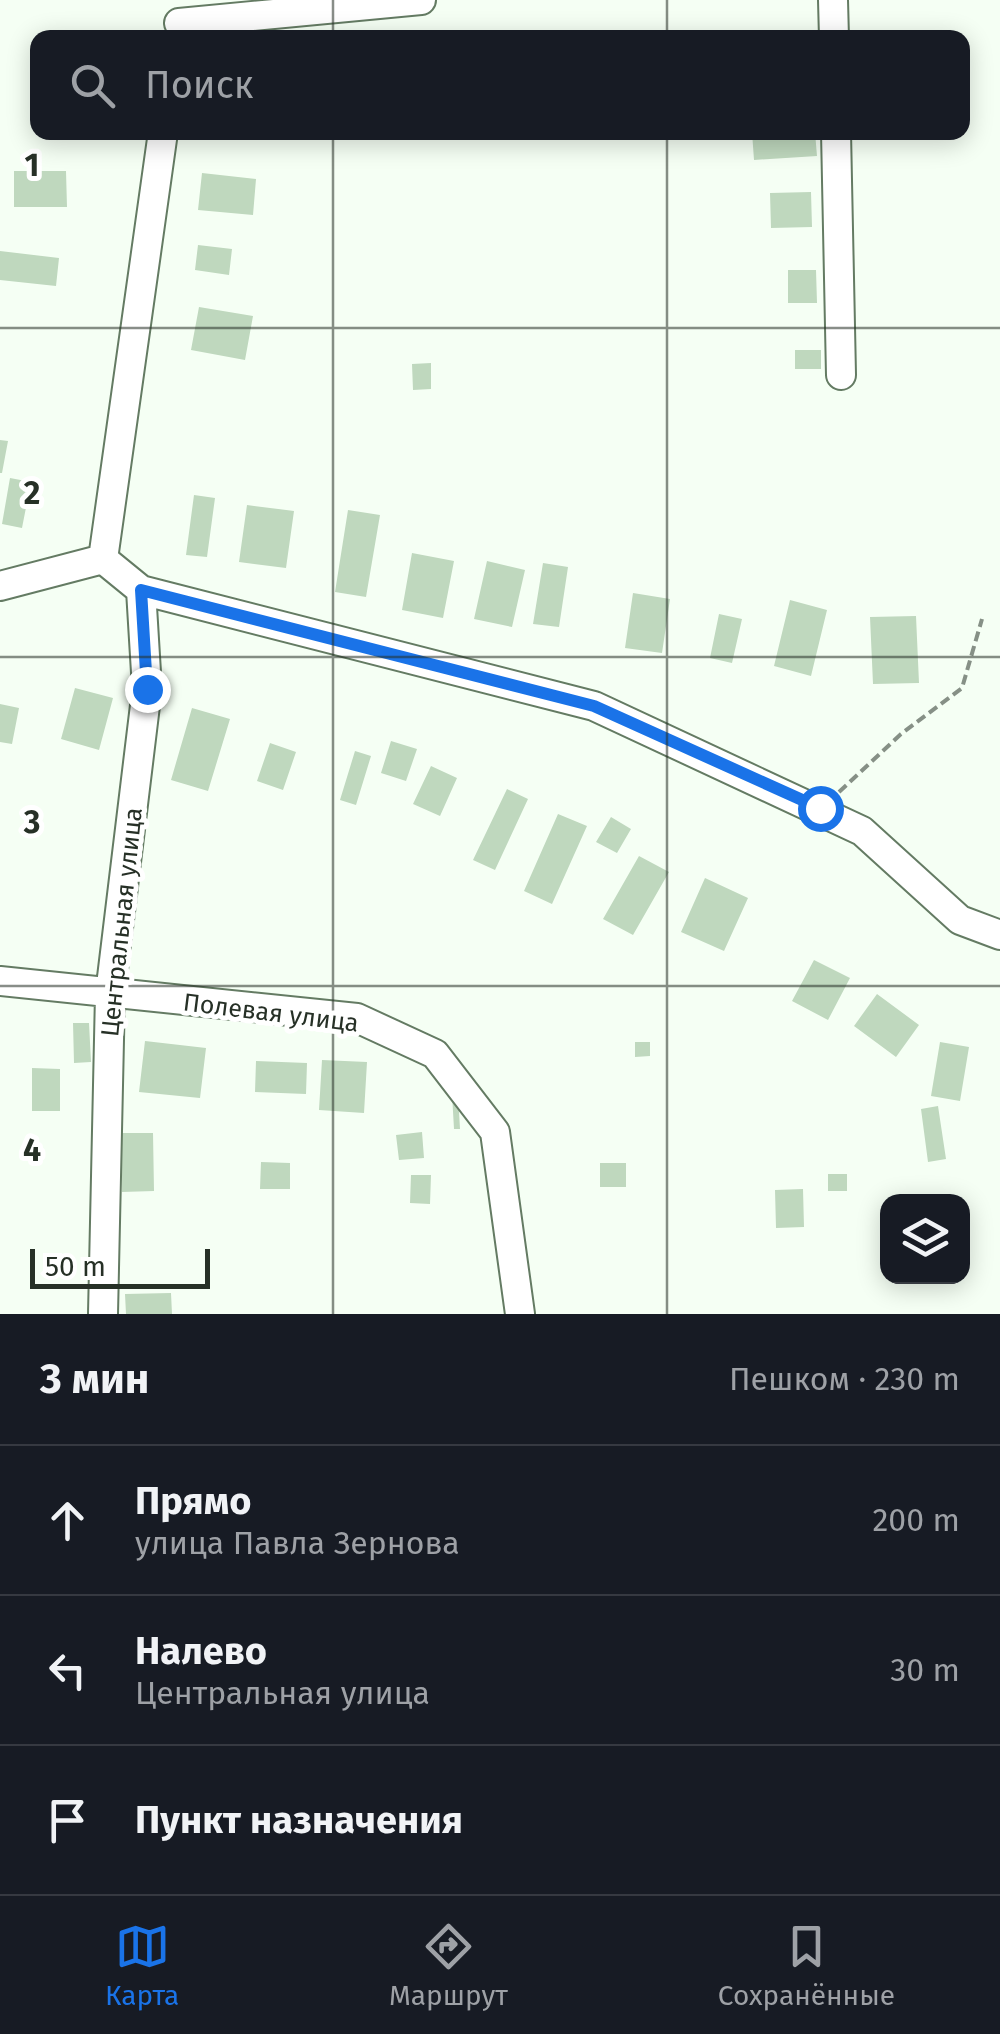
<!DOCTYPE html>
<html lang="ru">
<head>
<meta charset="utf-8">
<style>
	:root { --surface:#171b24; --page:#20242c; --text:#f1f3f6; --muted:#9ea1a6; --line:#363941; --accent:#1a73e8 }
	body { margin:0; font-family:"Fira Sans",sans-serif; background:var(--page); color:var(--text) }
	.controls { position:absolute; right:30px; bottom:30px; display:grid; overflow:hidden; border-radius:20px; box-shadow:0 5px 25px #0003 }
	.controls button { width:90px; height:90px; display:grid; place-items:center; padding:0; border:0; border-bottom:2px solid var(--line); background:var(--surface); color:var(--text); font:50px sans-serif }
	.scale { position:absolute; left:30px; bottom:25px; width:180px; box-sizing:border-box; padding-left:10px; border:5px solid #263026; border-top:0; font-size:28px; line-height:35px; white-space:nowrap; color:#263026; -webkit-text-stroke:8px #fff; paint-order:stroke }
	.stop { position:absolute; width:30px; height:30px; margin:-22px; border:8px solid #1a73e8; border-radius:50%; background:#fff }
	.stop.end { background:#1a73e8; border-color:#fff; box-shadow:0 2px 10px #0008 }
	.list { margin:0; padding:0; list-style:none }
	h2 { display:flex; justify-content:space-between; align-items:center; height:130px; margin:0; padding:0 40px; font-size:42px }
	h2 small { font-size:32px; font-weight:400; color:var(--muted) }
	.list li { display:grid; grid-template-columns:65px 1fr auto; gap:30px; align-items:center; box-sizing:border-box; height:150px; padding:0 40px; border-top:2px solid var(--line) }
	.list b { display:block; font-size:38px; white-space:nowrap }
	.list p { margin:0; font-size:32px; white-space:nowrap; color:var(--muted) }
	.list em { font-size:32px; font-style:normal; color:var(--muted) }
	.icon { flex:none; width:55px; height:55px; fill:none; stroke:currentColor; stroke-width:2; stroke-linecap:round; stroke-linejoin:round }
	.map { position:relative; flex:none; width:1000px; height:1314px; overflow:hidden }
	.search { position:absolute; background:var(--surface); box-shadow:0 5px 25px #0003; left:30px; right:30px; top:30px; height:110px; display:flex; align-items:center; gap:25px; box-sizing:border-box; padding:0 35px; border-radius:20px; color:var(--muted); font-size:38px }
	.sheet { height:580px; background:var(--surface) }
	nav { display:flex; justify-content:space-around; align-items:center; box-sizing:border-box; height:140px; border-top:2px solid var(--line); background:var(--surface); font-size:28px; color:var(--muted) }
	nav a { display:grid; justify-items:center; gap:5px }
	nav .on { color:var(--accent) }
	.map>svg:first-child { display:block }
	.building { fill:#bfd8be }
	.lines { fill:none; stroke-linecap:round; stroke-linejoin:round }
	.street-casing { stroke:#647b63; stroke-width:32 }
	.path { stroke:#869086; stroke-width:4; stroke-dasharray:10 5; stroke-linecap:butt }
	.street { stroke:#fff; stroke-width:28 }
	.route { stroke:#1a73e8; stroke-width:12 }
	.grid { fill:none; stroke:#263026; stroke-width:2.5; stroke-opacity:0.55 }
	.labels { text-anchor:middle; stroke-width:10; stroke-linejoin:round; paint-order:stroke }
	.street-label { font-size:25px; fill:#263026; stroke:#fff }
	.grid-label { font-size:32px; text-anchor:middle; font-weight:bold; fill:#263026; stroke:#fff; stroke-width:10; stroke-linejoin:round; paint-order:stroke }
</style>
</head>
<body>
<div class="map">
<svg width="1000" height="1314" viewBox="0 0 1000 1314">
	<rect width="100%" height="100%" fill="#f5fff4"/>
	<path class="building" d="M752,132h63l2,24 -63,4z
		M14,171h52l1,36h-53z
		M202,173l54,6 -3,36 -55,-5z
		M811,192l1,35 -41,1 -1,-35z
		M198,245l34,4 -3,26 -34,-5z
		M0,251l59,7 -3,28 -56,-6z
		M788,270h28l1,33h-29z
		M199,307l54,9 -8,44 -54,-10z
		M795,350h26v19h-26z
		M431,363v26l-18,1 -1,-26z
		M0,440l8,1 -6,32h-2z
		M10,478l21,4 -9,46 -20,-4z
		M194,495l21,3 -8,59 -21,-2z
		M247,505l47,6 -8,57 -47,-6z
		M348,510l32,5 -14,82 -31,-5z
		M412,553l42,8 -11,57 -41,-8z
		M487,561l38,9 -13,57 -38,-8z
		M543,563l25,4 -9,60 -26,-3z
		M633,593l37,6 -8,54 -37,-5z
		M790,600l37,10 -16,66 -37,-10z
		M719,614l23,5 -10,44 -22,-5z
		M916,616l3,67 -46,1 -3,-67z
		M75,688l38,10 -14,52 -38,-11z
		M0,704l19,4 -7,36 -12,-2z
		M192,708l38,11 -22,72 -37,-11z
		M391,741l26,8 -11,32 -25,-8z
		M270,743l26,9 -13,38 -26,-9z
		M355,751l16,5 -15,49 -16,-5z
		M431,766l26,12 -17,38 -27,-12z
		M507,789l21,10 -33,71 -22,-10z
		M558,814l29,12 -35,78 -28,-13z
		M611,817l20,12 -14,24 -21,-11z
		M639,856l30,16 -36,63 -30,-16z
		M705,878l43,20 -24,53 -43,-19z
		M814,960l36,18 -22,42 -36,-19z
		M877,994l42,31 -23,32 -42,-31z
		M73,1023h16l2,39 -17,1z
		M145,1041l61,7 -6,50 -61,-6z
		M635,1042h15v14l-15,1z
		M940,1042l29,5 -9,54 -29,-5z
		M322,1060l45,2 -3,51 -45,-3z
		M256,1061l51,2 -1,31 -51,-2z
		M32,1068l28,1v42h-28z
		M452,1094h6l2,35h-6z
		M938,1106l8,53 -18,3 -7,-53z
		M422,1132l2,26 -25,2 -3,-25z
		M121,1133h32l1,58 -32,1z
		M261,1162l29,1v26h-30z
		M600,1163h26v24h-26z
		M828,1174h19v17h-19z
		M411,1175h20l-1,29 -20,-1z
		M803,1189l1,38 -28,1 -1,-38z
		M171,1293l1,21h-46l-1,-20z"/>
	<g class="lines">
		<defs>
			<path id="street" d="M833,0l1,38
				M179,23l242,-23
				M836,132l5,243
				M103,559l60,-427
				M0,586l103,-27 38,31 453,116 268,125 98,89 40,15
				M0,981l357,37 78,36 60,78 25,182
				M103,1314l7,-320 37,-305 -6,-99"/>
		</defs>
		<use href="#street" class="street-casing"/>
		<path class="path" d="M839,792l62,-58 61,-46 20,-69"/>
		<use href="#street" class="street"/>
	</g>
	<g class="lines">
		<path class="route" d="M147,689l-6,-99 453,116 226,102"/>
	</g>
	<path class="grid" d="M333,0v38M667,0v38M333,132v1182M667,132v1182M0,328h1000M0,657h1000M0,986h1000"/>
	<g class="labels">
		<g class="street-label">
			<text transform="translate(121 922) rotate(-84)" y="9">Центральная улица</text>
			<text transform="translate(271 1012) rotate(7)" y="9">Полевая улица</text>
		</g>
	</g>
	<g class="grid-label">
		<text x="32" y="176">1</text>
		<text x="32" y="504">2</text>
		<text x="32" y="833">3</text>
		<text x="32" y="1161">4</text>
	</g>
</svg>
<div class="controls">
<button><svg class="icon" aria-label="layers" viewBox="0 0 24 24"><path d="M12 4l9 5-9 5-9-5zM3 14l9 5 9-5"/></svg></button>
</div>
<div class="scale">50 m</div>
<div class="stop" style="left:820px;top:808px"></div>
<div class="stop end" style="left:147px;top:689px"></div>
<div class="search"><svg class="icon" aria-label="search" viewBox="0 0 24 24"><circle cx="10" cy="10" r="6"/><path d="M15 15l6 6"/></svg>Поиск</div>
</div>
<section class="sheet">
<h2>3 мин<small>Пешком · 230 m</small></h2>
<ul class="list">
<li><svg class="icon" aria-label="ahead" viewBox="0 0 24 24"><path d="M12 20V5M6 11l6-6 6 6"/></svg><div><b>Прямо</b><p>улица Павла Зернова</p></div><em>200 m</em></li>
<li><svg class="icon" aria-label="left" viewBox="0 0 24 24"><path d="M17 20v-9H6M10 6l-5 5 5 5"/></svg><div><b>Налево</b><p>Центральная улица</p></div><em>30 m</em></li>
<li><svg class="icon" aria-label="arrive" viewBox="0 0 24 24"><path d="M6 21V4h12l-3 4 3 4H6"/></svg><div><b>Пункт назначения</b></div></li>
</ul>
</section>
<nav>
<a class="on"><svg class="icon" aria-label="map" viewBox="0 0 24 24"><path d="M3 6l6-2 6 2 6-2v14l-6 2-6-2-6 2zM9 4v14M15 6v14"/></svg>Карта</a>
<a><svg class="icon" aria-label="directions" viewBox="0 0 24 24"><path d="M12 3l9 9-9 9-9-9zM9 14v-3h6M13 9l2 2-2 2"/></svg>Маршрут</a>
<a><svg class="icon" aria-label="saved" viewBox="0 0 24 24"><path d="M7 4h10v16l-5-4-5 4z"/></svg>Сохранённые</a>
</nav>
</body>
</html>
